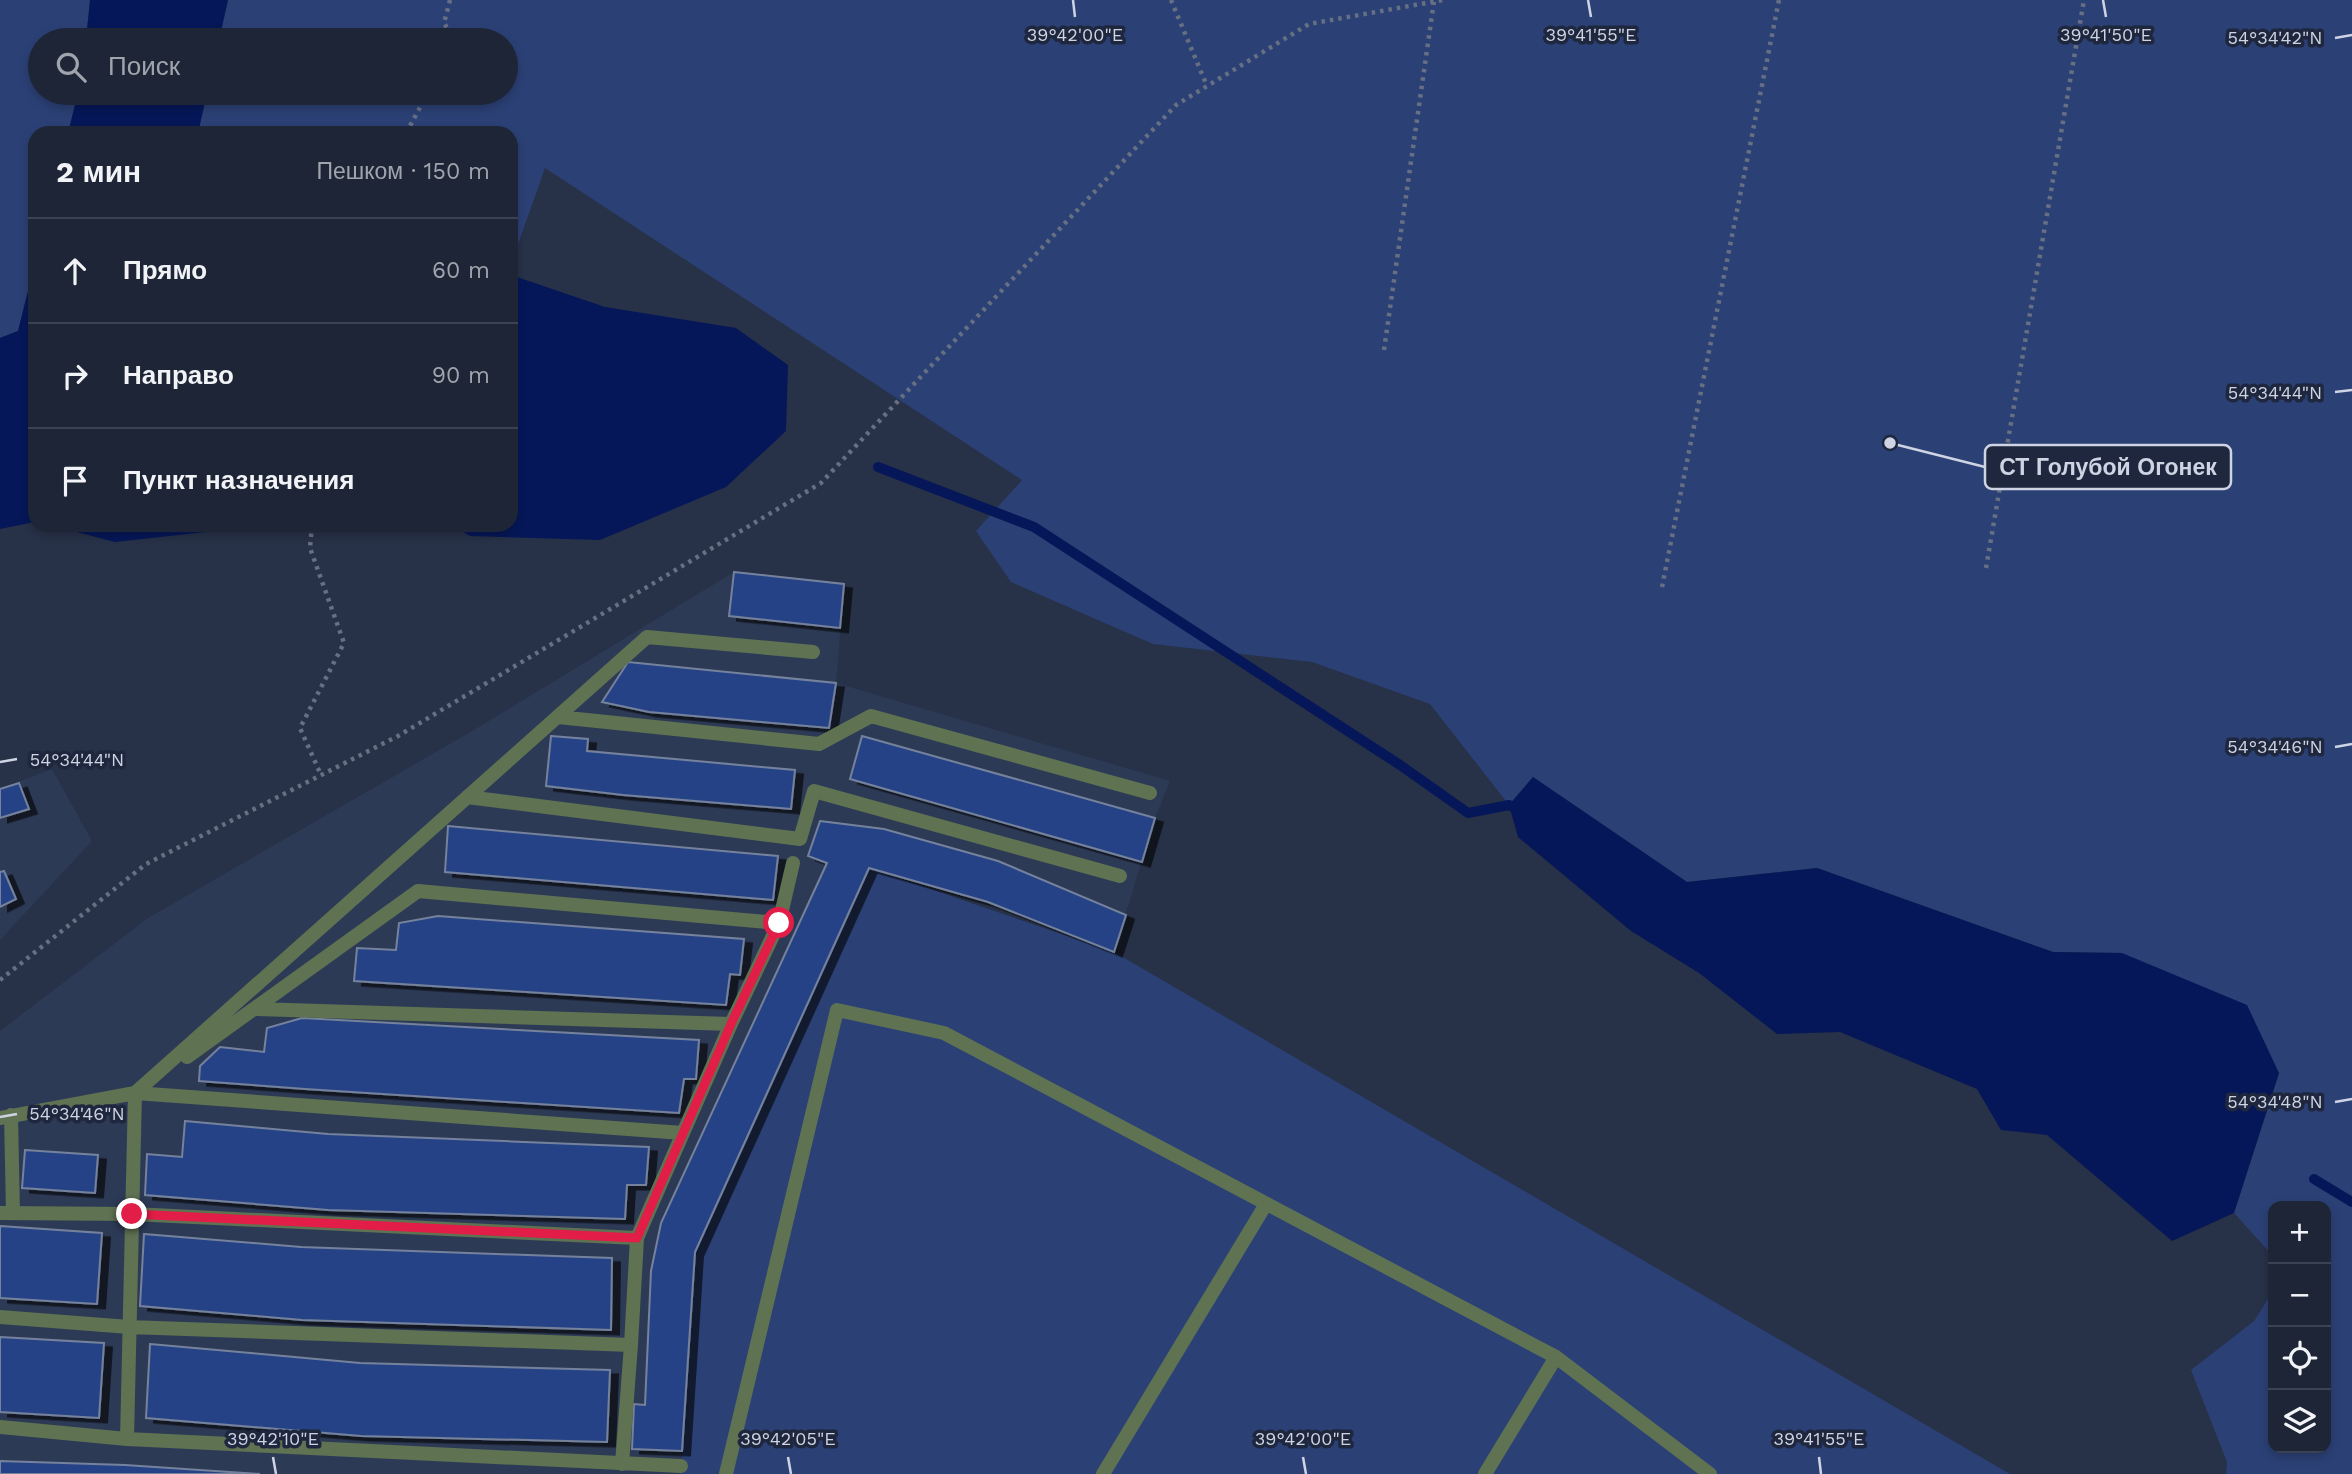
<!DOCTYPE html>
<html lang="ru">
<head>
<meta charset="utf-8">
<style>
	:root { --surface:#1d2536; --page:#2a3142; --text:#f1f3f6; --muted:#a0a5ad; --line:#3b4251 }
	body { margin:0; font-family:"Work Sans",sans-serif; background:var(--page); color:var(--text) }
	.controls { position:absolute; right:21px; bottom:21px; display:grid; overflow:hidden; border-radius:14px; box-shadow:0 4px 10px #0003 }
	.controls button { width:63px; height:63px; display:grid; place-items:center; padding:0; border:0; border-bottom:2px solid var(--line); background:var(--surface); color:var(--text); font:35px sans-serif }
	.stop { position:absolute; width:21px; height:21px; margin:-16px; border:5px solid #e11d48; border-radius:50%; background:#fff }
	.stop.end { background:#e11d48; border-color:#fff; box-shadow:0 2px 7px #0008 }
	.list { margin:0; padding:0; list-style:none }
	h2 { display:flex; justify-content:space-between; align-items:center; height:91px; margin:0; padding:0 28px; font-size:30px }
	h2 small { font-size:23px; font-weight:400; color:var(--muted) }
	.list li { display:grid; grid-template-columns:46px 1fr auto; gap:21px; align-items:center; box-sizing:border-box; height:105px; padding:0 28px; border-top:2px solid var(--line) }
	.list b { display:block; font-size:26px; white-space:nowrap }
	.list em { font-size:23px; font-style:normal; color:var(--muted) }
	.icon { flex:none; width:38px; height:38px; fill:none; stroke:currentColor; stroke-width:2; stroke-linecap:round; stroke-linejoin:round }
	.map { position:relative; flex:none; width:2352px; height:1474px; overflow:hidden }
	.search { position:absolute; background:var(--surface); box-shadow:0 4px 10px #0003; left:28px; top:28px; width:490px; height:77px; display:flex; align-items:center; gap:18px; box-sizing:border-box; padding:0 24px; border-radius:38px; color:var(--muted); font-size:26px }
	.panel { position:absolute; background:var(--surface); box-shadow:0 4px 10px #0003; left:28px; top:126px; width:490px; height:406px; border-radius:21px }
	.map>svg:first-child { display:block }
	.built { fill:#2d3a56 }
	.green { fill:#2b4075 }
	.water { fill:#051758 }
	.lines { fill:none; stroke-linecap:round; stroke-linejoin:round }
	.stream { stroke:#051758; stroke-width:10 }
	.building { fill:#274286; stroke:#75829c; stroke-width:2; filter:url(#shadow) }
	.path { stroke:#676f83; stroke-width:4.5; stroke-dasharray:3.5 5; stroke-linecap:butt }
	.service { stroke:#5f7252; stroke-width:14 }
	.route { stroke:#e11d48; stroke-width:9 }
	.ticks { fill:none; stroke:#ced4e3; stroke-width:2.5 }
	.ticks-label { font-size:18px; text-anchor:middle; fill:#ced4e3; stroke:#1e273d; stroke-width:7; stroke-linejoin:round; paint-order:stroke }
	.leader { fill:none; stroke:#ced4e3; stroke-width:2.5 }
	.callout-dot { fill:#ced4e3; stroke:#1e273d; stroke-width:2.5 }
	.callout { fill:#1e273d; stroke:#ced4e3; stroke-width:2.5 }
	.callout-label { font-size:23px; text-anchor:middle; font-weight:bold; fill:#ced4e3 }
</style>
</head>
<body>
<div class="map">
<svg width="2352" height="1474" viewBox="0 0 2352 1474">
	<defs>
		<filter id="shadow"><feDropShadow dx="8" dy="4.5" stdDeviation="0" flood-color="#0009"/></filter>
	</defs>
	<rect width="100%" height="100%" fill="#273148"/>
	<path class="built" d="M734,572l110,12 -8,99 334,98 -15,37 -41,134 -126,-50 -119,-33 -188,605h-681v-443l148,-113 326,-188z
		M52,769l40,72 -92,99v-151z"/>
	<path class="green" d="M0,0h90l-4,40h-46v53h38l-10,40h-33v130l-17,68 -18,7z
		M228,0h2124v1474h-126l1,-12 -36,-92 63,-49 19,-30v157h53v-242h-53v50l-39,-43 45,-140 -157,-120 -69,-1 -236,-84 -130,14 -154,-105 -24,28 -79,-101 -118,-42 -159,-18 -142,-62 -35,-51 46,-51 -477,-312 -34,96v-131h-313l9,-40h299v-53h-287z
		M869,868l245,84 896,522h-1329l14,-222z"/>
	<path class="water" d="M90,0h138l-9,40h-133z
		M78,93h129l-9,40h-130z
		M35,263v259l-35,7v-191l18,-7z
		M511,275l94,32 131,21 52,37 -2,66 -60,56 -126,53 -130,-4 -19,-11h60z
		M50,525h178l-4,5 -109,12z
		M1533,777l154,105 130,-14 236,84 69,1 125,52 32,68 -45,140 -62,28 -125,-106 -46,-5 -24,-41 -137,-57 -63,2 -78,-61 -68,-42 -113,-94 -9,-32z"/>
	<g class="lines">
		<path class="stream" d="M878,467l156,60 366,238 68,48 41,-8 12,7
			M2314,1179l38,23"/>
	</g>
	<path class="building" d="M734,572l110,12 -4,44 -111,-12z
		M628,662l208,21 -7,45 -180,-16 -47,-10z
		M551,736l37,3 -1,12 208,19 -4,39 -168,-14 -77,-9z
		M862,736l293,82 -13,44 -292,-83z
		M19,783l10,26 -29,9v-29z
		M820,821l64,8 114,32 128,54 -12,37 -126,-50 -119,-34 -174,384 -13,199 -50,-2 2,-45 11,1 6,-134 10,-48 166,-360 -19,-7z
		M448,826l330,30 -5,44 -328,-28z
		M4,871l12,28 -16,8v-35z
		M438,916l306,23 -4,36 -10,-1 -4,31 -372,-24 3,-33 39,2 3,-27z
		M302,1018l397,22 -3,39h-12l-5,34 -374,-24 -106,-8 1,-15 20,-19 44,5 3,-24z
		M185,1121l143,13 321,13 -3,38h-19l-2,34 -297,-9 -183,-15 2,-41 35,3z
		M25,1150l73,5 -3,38 -73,-5z
		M0,1226l102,7 -5,71 -97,-6z
		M144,1234l157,13 311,11 -1,72 -309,-10 -162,-14z
		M0,1337l104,6 -5,75 -99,-6z
		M150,1344l210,19 250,7 -3,72 -246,-6 -215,-18z
		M0,1461l125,4 135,9h-260z"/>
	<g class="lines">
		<path class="path" d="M450,0l-6,23 10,17
			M1171,0l36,86
			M406,133l22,-40
			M1384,350l50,-349
			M312,525l-2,23 34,95 -44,85 21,47
			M1986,568l98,-568
			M1662,587l117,-587
			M0,980l146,-116 252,-128 423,-253 355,-378 133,-81 134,-24"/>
		<path class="service" d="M558,717l261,27 52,-28 279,77
			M467,797l333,42 14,-48 306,85
			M257,1009l474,15 48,-101
			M187,1057l231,-166 361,32 14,-60
			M135,1093l548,40 48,-109
			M11,1115l2,98
			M0,1118l135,-25 7,-5
			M0,1213l132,1 505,24 46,-105
			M0,1317l129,10 502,18 6,-107
			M0,1427l127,12 554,27
			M127,1439l8,-346 512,-456 166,15
			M622,1464l9,-119
			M726,1474l111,-464 107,23 612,324 154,117
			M1103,1474l163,-270
			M1485,1474l71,-117"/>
	</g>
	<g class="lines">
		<path class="route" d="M132,1214l505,24 94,-214 48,-101"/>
	</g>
	<path class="ticks" d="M1073,0l2,17M1588,0l3,17M2103,0l3,17M2335,38l17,-3M2335,392l17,-2M2335,747l17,-3M0,762l17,-3M2335,1102l17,-3M0,1117l17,-3M273,1457l3,17M788,1457l3,17M1303,1457l3,17M1819,1457l2,17"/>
	<g class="ticks-label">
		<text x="1075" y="41">39°42'00"E</text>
		<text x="1591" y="41">39°41'55"E</text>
		<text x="2106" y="41">39°41'50"E</text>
		<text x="2275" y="44">54°34'42"N</text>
		<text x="2275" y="399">54°34'44"N</text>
		<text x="2275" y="753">54°34'46"N</text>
		<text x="77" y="766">54°34'44"N</text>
		<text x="2275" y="1108">54°34'48"N</text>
		<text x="77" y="1120">54°34'46"N</text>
		<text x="273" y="1445">39°42'10"E</text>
		<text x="788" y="1445">39°42'05"E</text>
		<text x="1303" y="1445">39°42'00"E</text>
		<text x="1819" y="1445">39°41'55"E</text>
	</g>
	<path class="leader" d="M1890 443L1985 467"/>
	<circle class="callout-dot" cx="1890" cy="443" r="7"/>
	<rect class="callout" x="1985" y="445" width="246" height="44" rx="7"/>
	<g class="callout-label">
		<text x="2108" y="475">СТ Голубой Огонек</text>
	</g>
</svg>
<div class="controls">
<button>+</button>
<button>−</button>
<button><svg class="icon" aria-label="locate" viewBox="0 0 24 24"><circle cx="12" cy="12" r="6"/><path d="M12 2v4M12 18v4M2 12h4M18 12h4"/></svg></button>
<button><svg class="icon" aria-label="layers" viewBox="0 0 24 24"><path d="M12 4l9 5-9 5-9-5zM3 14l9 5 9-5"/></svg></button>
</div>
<div class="stop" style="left:779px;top:923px"></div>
<div class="stop end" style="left:132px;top:1214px"></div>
<div class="search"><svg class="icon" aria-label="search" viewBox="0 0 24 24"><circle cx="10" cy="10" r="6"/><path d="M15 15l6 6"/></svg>Поиск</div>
<section class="panel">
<h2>2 мин<small>Пешком · 150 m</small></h2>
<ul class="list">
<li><svg class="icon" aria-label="ahead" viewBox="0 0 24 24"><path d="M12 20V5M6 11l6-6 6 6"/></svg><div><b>Прямо</b></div><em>60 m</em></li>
<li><svg class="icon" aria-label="right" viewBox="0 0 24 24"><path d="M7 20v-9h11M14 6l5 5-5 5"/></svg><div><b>Направо</b></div><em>90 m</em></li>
<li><svg class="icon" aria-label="arrive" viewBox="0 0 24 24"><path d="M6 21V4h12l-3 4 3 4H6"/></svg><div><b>Пункт назначения</b></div></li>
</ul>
</section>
</div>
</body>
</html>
